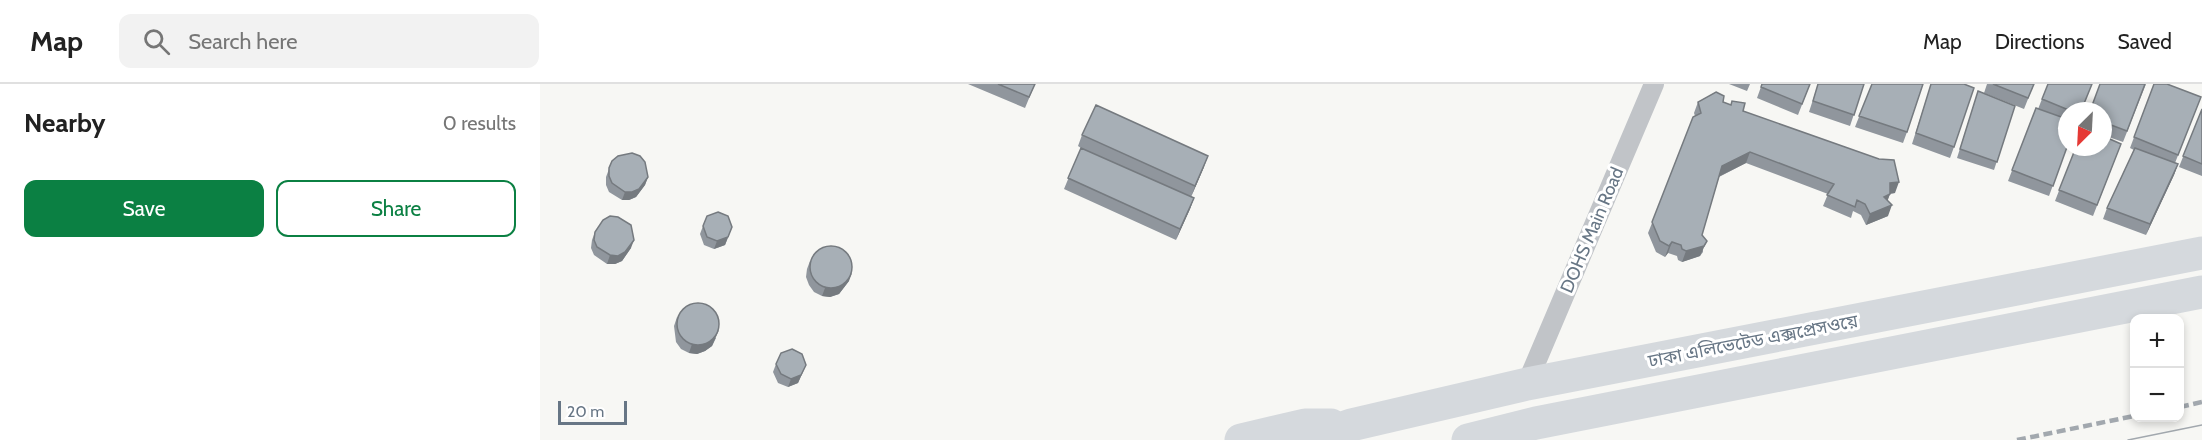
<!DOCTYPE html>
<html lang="en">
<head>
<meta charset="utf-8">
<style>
	:root { --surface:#fff; --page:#f2f2f2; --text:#222; --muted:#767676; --line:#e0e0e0; --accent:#0b8043 }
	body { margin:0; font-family:Cabin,"Noto Sans Bengali",sans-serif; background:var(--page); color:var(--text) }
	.controls { position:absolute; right:18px; bottom:18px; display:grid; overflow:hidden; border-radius:12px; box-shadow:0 3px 9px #0003 }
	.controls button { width:54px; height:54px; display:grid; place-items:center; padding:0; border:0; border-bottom:2px solid var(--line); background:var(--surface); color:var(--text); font:30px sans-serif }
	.compass { position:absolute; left:1518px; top:18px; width:54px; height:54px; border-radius:50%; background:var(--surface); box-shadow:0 3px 9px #0003; rotate:204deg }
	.scale { position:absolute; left:18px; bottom:15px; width:69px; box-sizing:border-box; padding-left:6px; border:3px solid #677685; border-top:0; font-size:16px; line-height:21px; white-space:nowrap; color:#677685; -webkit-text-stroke:4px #fff; paint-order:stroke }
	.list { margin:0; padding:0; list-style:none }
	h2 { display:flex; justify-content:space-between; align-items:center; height:78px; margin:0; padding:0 24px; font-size:26px }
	h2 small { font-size:20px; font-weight:400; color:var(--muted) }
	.actions { display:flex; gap:12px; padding:18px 24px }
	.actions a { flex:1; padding:14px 0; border:2px solid var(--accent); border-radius:12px; text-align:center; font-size:21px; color:var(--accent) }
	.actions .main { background:var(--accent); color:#fff }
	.icon { flex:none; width:33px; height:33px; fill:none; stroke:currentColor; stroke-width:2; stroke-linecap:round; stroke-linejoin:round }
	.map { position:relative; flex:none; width:1662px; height:356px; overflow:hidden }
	header { display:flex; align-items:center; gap:36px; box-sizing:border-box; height:84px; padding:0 30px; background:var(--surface); border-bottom:2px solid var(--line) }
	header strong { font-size:28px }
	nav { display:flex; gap:33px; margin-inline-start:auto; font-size:21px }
	.search { width:420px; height:54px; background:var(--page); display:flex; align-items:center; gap:15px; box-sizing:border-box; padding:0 21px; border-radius:12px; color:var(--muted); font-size:22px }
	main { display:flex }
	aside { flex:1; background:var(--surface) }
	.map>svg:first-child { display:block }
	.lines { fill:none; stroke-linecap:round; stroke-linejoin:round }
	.minor { stroke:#c1c4c8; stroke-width:20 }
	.motorway { stroke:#d5d9dd; stroke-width:33 }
	.tram { stroke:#a2a8ae; stroke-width:1.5 }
	.rail { stroke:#a2a8ae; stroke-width:4.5; stroke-dasharray:9 4.5; stroke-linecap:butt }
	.wall { fill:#90969d }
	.shaded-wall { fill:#757a7f }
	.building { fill:#a7afb6; stroke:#757a7f; stroke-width:1.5 }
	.labels { text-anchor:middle; stroke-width:6; stroke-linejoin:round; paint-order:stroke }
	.street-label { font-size:18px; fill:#677685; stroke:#fff }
</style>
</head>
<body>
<header>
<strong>Map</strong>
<div class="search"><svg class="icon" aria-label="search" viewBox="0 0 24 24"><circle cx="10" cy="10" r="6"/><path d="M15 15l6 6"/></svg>Search here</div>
<nav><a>Map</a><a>Directions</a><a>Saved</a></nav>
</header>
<main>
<aside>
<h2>Nearby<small>0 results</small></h2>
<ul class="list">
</ul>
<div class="actions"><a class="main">Save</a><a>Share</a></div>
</aside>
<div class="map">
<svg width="1662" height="356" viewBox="0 0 1662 356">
	<rect width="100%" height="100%" fill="#f7f7f4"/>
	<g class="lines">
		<path class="minor" d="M990,292l124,-292"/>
		<path class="motorway" d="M701,356l64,-15h26
			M768,356l43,-15 176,-41 675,-131
			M928,356l68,-17 666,-131"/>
		<path class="tram" d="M1588,356l74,-15"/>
		<path class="rail" d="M1640,323l22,-5
			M1477,356l117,-24"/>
	</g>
	<path class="wall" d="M428,0h67l-10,24z
		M1189,0h21l-3,7z
		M1222,0h48l-12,31 -41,-17z
		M1278,0h46l-14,42 -41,-14z
		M1332,0l35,48 -4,11 -48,-16z
		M1391,0h33l-10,63 -4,11 -38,-14z
		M1447,0h47l-10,25 -40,-16z
		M1508,0l33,27h-14v36l-18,49 -41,-15 28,-73 2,1z
		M1606,0l-23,58 -20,-7v-24z
		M1614,0l47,13 -26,66 3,1 -4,11 -28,60 -43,-16 4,-11 27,-58 -4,-2z
		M1438,7l37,15 -21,64 -37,-12z
		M1158,18h25l20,9 152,82 -5,1 -3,7 1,15 -22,9 -5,-10 -8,-4 -2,7 -28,-12 5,-12 -82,-31 -27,14 -17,58 1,17 -3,4 -18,6 -4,-2 -1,-4 -9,-3 -3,4 -9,-5 -8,-19 47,-117 -1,-3z
		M1662,25v67l-23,-9z
		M542,51l122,32 -13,30 3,1 -4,11 -14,31 -112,-51 17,-41 -3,-2z
		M1581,60l-28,72 -38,-15 21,-54z
		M72,77l36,16 -3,8 -9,12 -7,3h-7l-13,-8 -3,-7v-8z
		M163,142l26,9 -4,10 -11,4 -10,-4 -4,-11z
		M55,148l36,16 -9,13 -7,3h-8l-13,-9 -3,-7 1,-8z
		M270,177l39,20 -10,13 -9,3 -8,-1 -8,-4 -5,-7 -3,-8 1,-8z
		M137,233l39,21 -4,8 -7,5 -8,3 -8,-1 -8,-4 -5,-7 -2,-16z
		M236,280l30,1 -8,18 -10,4 -10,-4 -5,-11z"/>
	<path class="shaded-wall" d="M1210,68l-4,11 -28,14 4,-11z
		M668,72l-4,11 -13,30 4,-11z
		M1638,80l-4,11 -28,60 4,-11z
		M108,93l-3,8 -9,12 -7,3h-7l3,-8z
		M1359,98l-4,11 -9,1 4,-11z
		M1350,110l-4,11 -2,-8z
		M654,114l-4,11 -14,31 4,-11z
		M1352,121l-4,11 -22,9 4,-11z
		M192,143l-7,18 -11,4 3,-8z
		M94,156l-3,8 -9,13 -7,3h-8l3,-9z
		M1167,157l-7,15 -18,6 4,-11z
		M1132,158l-4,11 -3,4 4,-11z
		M312,189l-3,8 -10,13 -9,3 -8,-1 3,-8z
		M179,246l-7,16 -7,5 -8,3 -8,-1 3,-9z
		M266,281l-8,18 -10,4 3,-8z"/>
	<path class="building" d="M458,0h37l-6,13z
		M1222,0h48l-8,20 -41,-17z
		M1278,0h46l-10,31 -41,-14z
		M1332,0h51l-16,48 -48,-16z
		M1391,0h33l10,4 -20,59 -38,-14z
		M1453,0h41l-6,14z
		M1508,0h44l-11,27h-10l-29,-12z
		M1560,0h45l-18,47 -24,-9v-11h-13z
		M1614,0h13l34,13 -23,58 -44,-18z
		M1438,7l37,15 -18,56 -37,-13z
		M1176,8l8,4 -1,6 8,3 1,-4 13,2 -2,8 136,48 15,1 5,22 -9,1v11l-6,3 8,8 -22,9 -5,-10 -8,-4 -2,7 -28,-12 7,-11 -84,-32 -28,14 -20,69 5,6 -3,5 -18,5 -4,-2 -1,-4 -9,-3 -3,4 -9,-5 -8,-19 41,-105 8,-4 -3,-11z
		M556,21l112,51 -13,30 -113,-51z
		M1496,24l31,11v28l-14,39 -41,-16z
		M1662,25v55l-19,-8z
		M1563,52l18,8 -24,61 -38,-15 17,-43h27z
		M541,64l113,50 -14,31 -112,-51z
		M1595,64l43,16 -28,60 -43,-16z
		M92,69l8,3 5,6 3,15 -9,12 -7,3h-7l-13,-9 -3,-7v-8l3,-7 6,-5z
		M178,128l10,4 4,11 -4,10 -11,4 -10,-4 -4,-11 4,-10z
		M70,132l8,1 13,8 3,15 -9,12 -7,4 -8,-1 -13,-8 -3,-7 1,-8 8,-12z
		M270 183a21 21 0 1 1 42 0a21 21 0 1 1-42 0Z
		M137 240a21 21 0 1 1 42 0a21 21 0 1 1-42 0Z
		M252,265l10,5 4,11 -5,10 -10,4 -10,-5 -5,-10 5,-11z"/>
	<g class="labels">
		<g class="street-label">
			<text transform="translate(1052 146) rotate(-67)" y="6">DOHS Main Road</text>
			<text transform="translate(1213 257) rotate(-11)" y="6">ঢাকা এলিভেটেড এক্সপ্রেসওয়ে</text>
		</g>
	</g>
</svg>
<div class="controls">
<button>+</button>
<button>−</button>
</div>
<svg class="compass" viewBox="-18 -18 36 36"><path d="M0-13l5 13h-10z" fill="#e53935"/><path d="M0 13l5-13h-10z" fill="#767676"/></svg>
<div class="scale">20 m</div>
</div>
</main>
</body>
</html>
